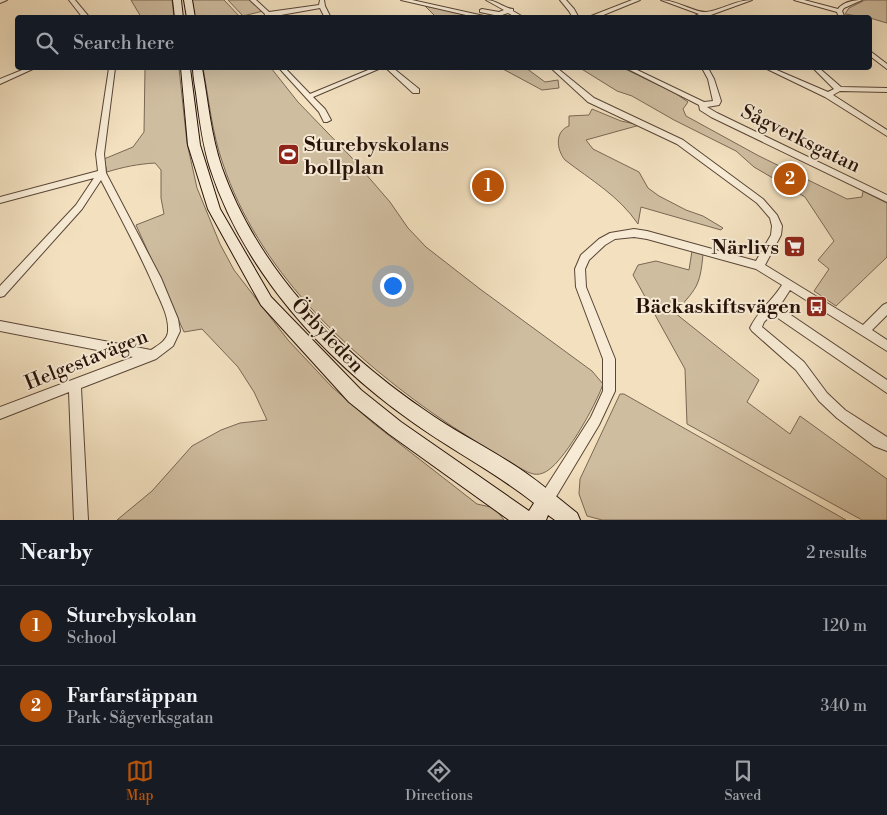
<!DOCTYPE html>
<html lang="en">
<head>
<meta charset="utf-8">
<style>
	:root { --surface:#171b24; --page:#242831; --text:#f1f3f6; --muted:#9ea1a6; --line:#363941; --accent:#b45309 }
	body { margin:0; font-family:"Libre Bodoni",serif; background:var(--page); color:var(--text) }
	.you { position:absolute; left:392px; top:285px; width:18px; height:18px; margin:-12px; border:4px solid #fff; border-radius:50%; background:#1a73e8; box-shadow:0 0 0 8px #1a73e833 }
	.badge { display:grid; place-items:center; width:32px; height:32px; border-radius:50%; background:var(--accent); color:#fff; font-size:16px; font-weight:700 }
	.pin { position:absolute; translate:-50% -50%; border:2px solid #fff; box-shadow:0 1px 5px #0006 }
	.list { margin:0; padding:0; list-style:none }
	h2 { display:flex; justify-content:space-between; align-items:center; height:65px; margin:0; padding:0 20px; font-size:21px }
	h2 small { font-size:16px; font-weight:400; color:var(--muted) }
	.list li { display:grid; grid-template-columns:32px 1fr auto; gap:15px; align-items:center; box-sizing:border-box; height:80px; padding:0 20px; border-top:1px solid var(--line) }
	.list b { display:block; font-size:19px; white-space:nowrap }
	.list p { margin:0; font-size:16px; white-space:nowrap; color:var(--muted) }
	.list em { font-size:16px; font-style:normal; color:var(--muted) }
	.icon { flex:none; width:28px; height:28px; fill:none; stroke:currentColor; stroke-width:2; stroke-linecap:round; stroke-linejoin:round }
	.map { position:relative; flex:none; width:887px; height:520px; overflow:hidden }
	.search { position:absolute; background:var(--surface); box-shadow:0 5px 20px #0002; left:15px; right:15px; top:15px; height:55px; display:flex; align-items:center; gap:12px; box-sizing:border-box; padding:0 18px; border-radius:5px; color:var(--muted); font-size:19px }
	.sheet { height:225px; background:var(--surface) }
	nav { display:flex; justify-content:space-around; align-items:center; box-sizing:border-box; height:70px; border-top:1px solid var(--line); background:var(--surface); font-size:14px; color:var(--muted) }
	nav a { display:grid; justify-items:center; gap:2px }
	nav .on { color:var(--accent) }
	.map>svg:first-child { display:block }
	.green { fill:#cfbda0; stroke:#7a6754 }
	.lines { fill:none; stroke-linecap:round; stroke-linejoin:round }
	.minor-casing { stroke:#594536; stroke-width:2 }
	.secondary-casing { stroke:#261109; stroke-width:2 }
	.minor { fill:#f7ebd5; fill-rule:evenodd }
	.secondary { fill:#f7ebd5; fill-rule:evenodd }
	.labels { text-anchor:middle; stroke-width:4; stroke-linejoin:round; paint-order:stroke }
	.street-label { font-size:20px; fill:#261109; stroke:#f7ebd5 }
	.poi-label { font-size:20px; font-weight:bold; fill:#261109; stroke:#f7ebd5; text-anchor:end }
</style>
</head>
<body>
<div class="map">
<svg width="887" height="520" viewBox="0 0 887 520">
	<rect width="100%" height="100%" fill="#f2e0bf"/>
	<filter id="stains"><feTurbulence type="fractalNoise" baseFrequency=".004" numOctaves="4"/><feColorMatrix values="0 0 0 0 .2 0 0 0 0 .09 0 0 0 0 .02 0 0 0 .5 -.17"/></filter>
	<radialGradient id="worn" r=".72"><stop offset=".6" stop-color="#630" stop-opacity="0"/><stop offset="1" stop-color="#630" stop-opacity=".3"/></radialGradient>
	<path class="green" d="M131,0h41l2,17h-33z
		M192,0h32l16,17h-45z
		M228,0h23l12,11 -20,5z
		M865,0h22v23l-17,-5 -25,-4 4,-6z
		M425,6l49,9 -5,2h-33z
		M145,68h34l8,75 10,45 23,56 14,26 54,70 44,47 41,36 104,81 18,4 9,12h-387l35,-29 40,-45 29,-16 19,-7 27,-3 -13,-28 -16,-25 -36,-38 -18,3 -48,-107 28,-11 -3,-16v-28l-6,-7c-17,1 -32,4 -48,9l-3,-13 29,-12 11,-15z
		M203,68h68l27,34 54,56 38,44 18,26 18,19 54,42 112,82 11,13c-6,19 -41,83 -60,89 -9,4 -17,-2 -25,-6 -29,-18 -59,-35 -87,-55 -87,-62 -173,-143 -208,-248 -11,-31 -14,-64 -20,-96z
		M501,68h25l19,14 13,-2 1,8 -17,2z
		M580,68h43l52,25 13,9 -5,7 3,7 73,40 88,43 15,-2 1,-6 24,12v54l-51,49 -22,-15 15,-22 -11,-9 16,-19 -29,-44 -51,-30 -18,-16 -62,-31 -42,-24 -15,-5z
		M592,109l29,12 19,4 -54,15 7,9 46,23 9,16 11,8 27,14 17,6 20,12 -2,2 -80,-23 -3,17c-19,-28 -47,-44 -73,-64 -9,-11 -10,-29 4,-34v-10l20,-1z
		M692,251l11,3c-3,34 -7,34 -28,59l84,67 -12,22 43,32 10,-18 87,63v41h-25l-175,-96 -2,-55 -52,-94 5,-10 18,-4 33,9z
		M620,394h4l222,126h-244l-15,-4 -8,-22 1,-15z"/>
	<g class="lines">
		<defs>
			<path id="minor" d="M0,0h7l-7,3z
				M69,0h6l15,18h-7z
				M250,0h6l13,12 50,-7 1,-5h4l1,6 6,12h-6l-5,-10 -56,10 1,-4z
				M401,0h11l81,18h-14z
				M486,0c11,0 17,8 27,9v2l12,7h-8l-9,-5 -9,3 -19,-4v-2l2,-1 17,3 5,-2z
				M560,0h6l8,9 5,9h-6l-4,-7z
				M632,0h8l-44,18h-10z
				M661,0c15,0 35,13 45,12 16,-2 30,-12 46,-12l-44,16 -17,2 8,-4z
				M794,0h10l34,9c5,-7 16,-9 24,-9l-18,8 -2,3 3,7h-6l-2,-6z
				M870,51l17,13v5l-17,-13z
				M27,68h8l-35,16v-5z
				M109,68h6l-11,86 2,19 55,105 17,41 2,12 -7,15 -17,13 -75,29 7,132h-14l-5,-128 -69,27v-12l133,-50 -133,-26v-10l151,29c6,-4 17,-10 17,-19 1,-14 -7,-29 -12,-40 -16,-38 -36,-74 -55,-111l-19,29 -78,87 -4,1v-11l76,-81 18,-27 -94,25v-6l98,-26 -2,-17z
				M279,68h6l25,26 63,-26h8l-68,29 12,12 6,11 -4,2h-3l-5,-10z
				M386,68h7l26,21v4h-6z
				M551,68h6l37,30 89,42 80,59 14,16 5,11 -1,9 -16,30 98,60 20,-20 4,-2v12l-15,15 15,10v11l-97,-61 -11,17 108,73v13l-115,-79 -8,8 -2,5 42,35 23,31 18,17 42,27v14l-13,-5 -37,-28 -18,-17 -23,-31 -44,-39 -2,-3c8,-17 22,-27 32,-43l-26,-16 -109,-30 -13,-2 -19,2 -10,6 -16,15 -4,9 1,18 29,72v32l-16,34 -48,80 -5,2 -5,-2 -2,-5 2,-5 50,-78 12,-26v-32l-27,-72 -1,-18 6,-14 18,-16 11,-6 24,-4 13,2 109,30 15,-26 1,-9 -2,-8 -13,-15 -80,-59 -89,-42z
				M626,68h7l71,34 9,-1 -5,-22 -6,-11h6l6,11 7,22 -2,4 -12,2 10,6 170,82v7l-176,-85 -11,-7 -1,-5z
				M765,68h7l56,24 6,-3 -21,-21h6l22,19 46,1v4l-47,-1 -7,4 54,35v6l-62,-39z"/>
			<path id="secondary" d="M173,0h8l2,18h-8z
				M184,0h8l3,18h-8z
				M181,68h9l10,77 20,64 51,88 90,93 40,32 128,89 5,-8c-39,-31 -83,-53 -123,-82 -87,-62 -167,-149 -201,-253 -7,-22 -10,-45 -13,-67 -1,-11 -4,-23 -4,-33h9c6,33 9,68 20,100 36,101 115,182 201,241 32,23 68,40 100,62 19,13 36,28 54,42l3,7h-25l-7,-5 -2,5h-37l-120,-86 -40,-32 -88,-97 -53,-96 -20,-64z"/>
		</defs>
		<use href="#minor" class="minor-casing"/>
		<use href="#secondary" class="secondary-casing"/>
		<use href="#minor" class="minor"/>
		<use href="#secondary" class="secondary"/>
	</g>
	<defs>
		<symbol id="stadium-square" viewBox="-11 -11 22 22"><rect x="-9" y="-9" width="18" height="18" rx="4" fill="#8f2418" stroke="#f7ebd5"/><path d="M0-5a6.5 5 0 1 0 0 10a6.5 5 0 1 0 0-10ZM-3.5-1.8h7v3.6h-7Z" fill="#fff"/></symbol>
		<symbol id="supermarket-square" viewBox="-11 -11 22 22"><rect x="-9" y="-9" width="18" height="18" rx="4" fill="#8f2418" stroke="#f7ebd5"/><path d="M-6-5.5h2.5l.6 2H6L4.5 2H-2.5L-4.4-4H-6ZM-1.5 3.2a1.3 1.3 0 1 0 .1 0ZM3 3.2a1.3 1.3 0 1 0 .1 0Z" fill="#fff"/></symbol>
		<symbol id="bus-square" viewBox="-11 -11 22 22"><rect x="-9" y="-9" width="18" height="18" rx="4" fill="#8f2418" stroke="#f7ebd5"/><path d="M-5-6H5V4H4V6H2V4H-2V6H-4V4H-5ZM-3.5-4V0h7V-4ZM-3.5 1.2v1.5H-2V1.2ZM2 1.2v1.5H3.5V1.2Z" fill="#fff"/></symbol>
	</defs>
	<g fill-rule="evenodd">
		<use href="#stadium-square" x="276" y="142" width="25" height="25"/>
		<use href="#supermarket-square" x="782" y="234" width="25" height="25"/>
		<use href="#bus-square" x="804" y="294" width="25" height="25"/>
	</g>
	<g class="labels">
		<g class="street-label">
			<text transform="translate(801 138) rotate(26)" y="7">Sågverksgatan</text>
			<text transform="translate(328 335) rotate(46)" y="7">Örbyleden</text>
			<text transform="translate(86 359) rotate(-22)" y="7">Helgestavägen</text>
		</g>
		<g class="poi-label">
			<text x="304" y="151" text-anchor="start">Sturebyskolans<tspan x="304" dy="23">bollplan</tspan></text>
			<text x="779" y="254">Närlivs</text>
			<text x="801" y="313">Bäckaskiftsvägen</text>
		</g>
	</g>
	<rect width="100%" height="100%" filter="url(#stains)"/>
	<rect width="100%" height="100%" fill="url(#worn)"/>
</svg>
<div class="you"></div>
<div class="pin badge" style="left:488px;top:186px">1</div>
<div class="pin badge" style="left:790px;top:179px">2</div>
<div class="search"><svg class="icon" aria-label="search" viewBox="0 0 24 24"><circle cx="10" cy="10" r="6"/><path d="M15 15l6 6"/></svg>Search here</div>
</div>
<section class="sheet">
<h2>Nearby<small>2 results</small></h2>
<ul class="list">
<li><span class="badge">1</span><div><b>Sturebyskolan</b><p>School</p></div><em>120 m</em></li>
<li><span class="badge">2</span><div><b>Farfarstäppan</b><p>Park · Sågverksgatan</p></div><em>340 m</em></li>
</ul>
</section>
<nav>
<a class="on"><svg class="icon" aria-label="map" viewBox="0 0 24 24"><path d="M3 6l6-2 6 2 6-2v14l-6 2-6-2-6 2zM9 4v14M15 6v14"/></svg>Map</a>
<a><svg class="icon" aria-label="directions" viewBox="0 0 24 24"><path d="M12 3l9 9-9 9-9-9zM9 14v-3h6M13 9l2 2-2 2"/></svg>Directions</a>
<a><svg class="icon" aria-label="saved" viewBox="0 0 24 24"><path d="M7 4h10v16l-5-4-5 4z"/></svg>Saved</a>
</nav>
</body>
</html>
